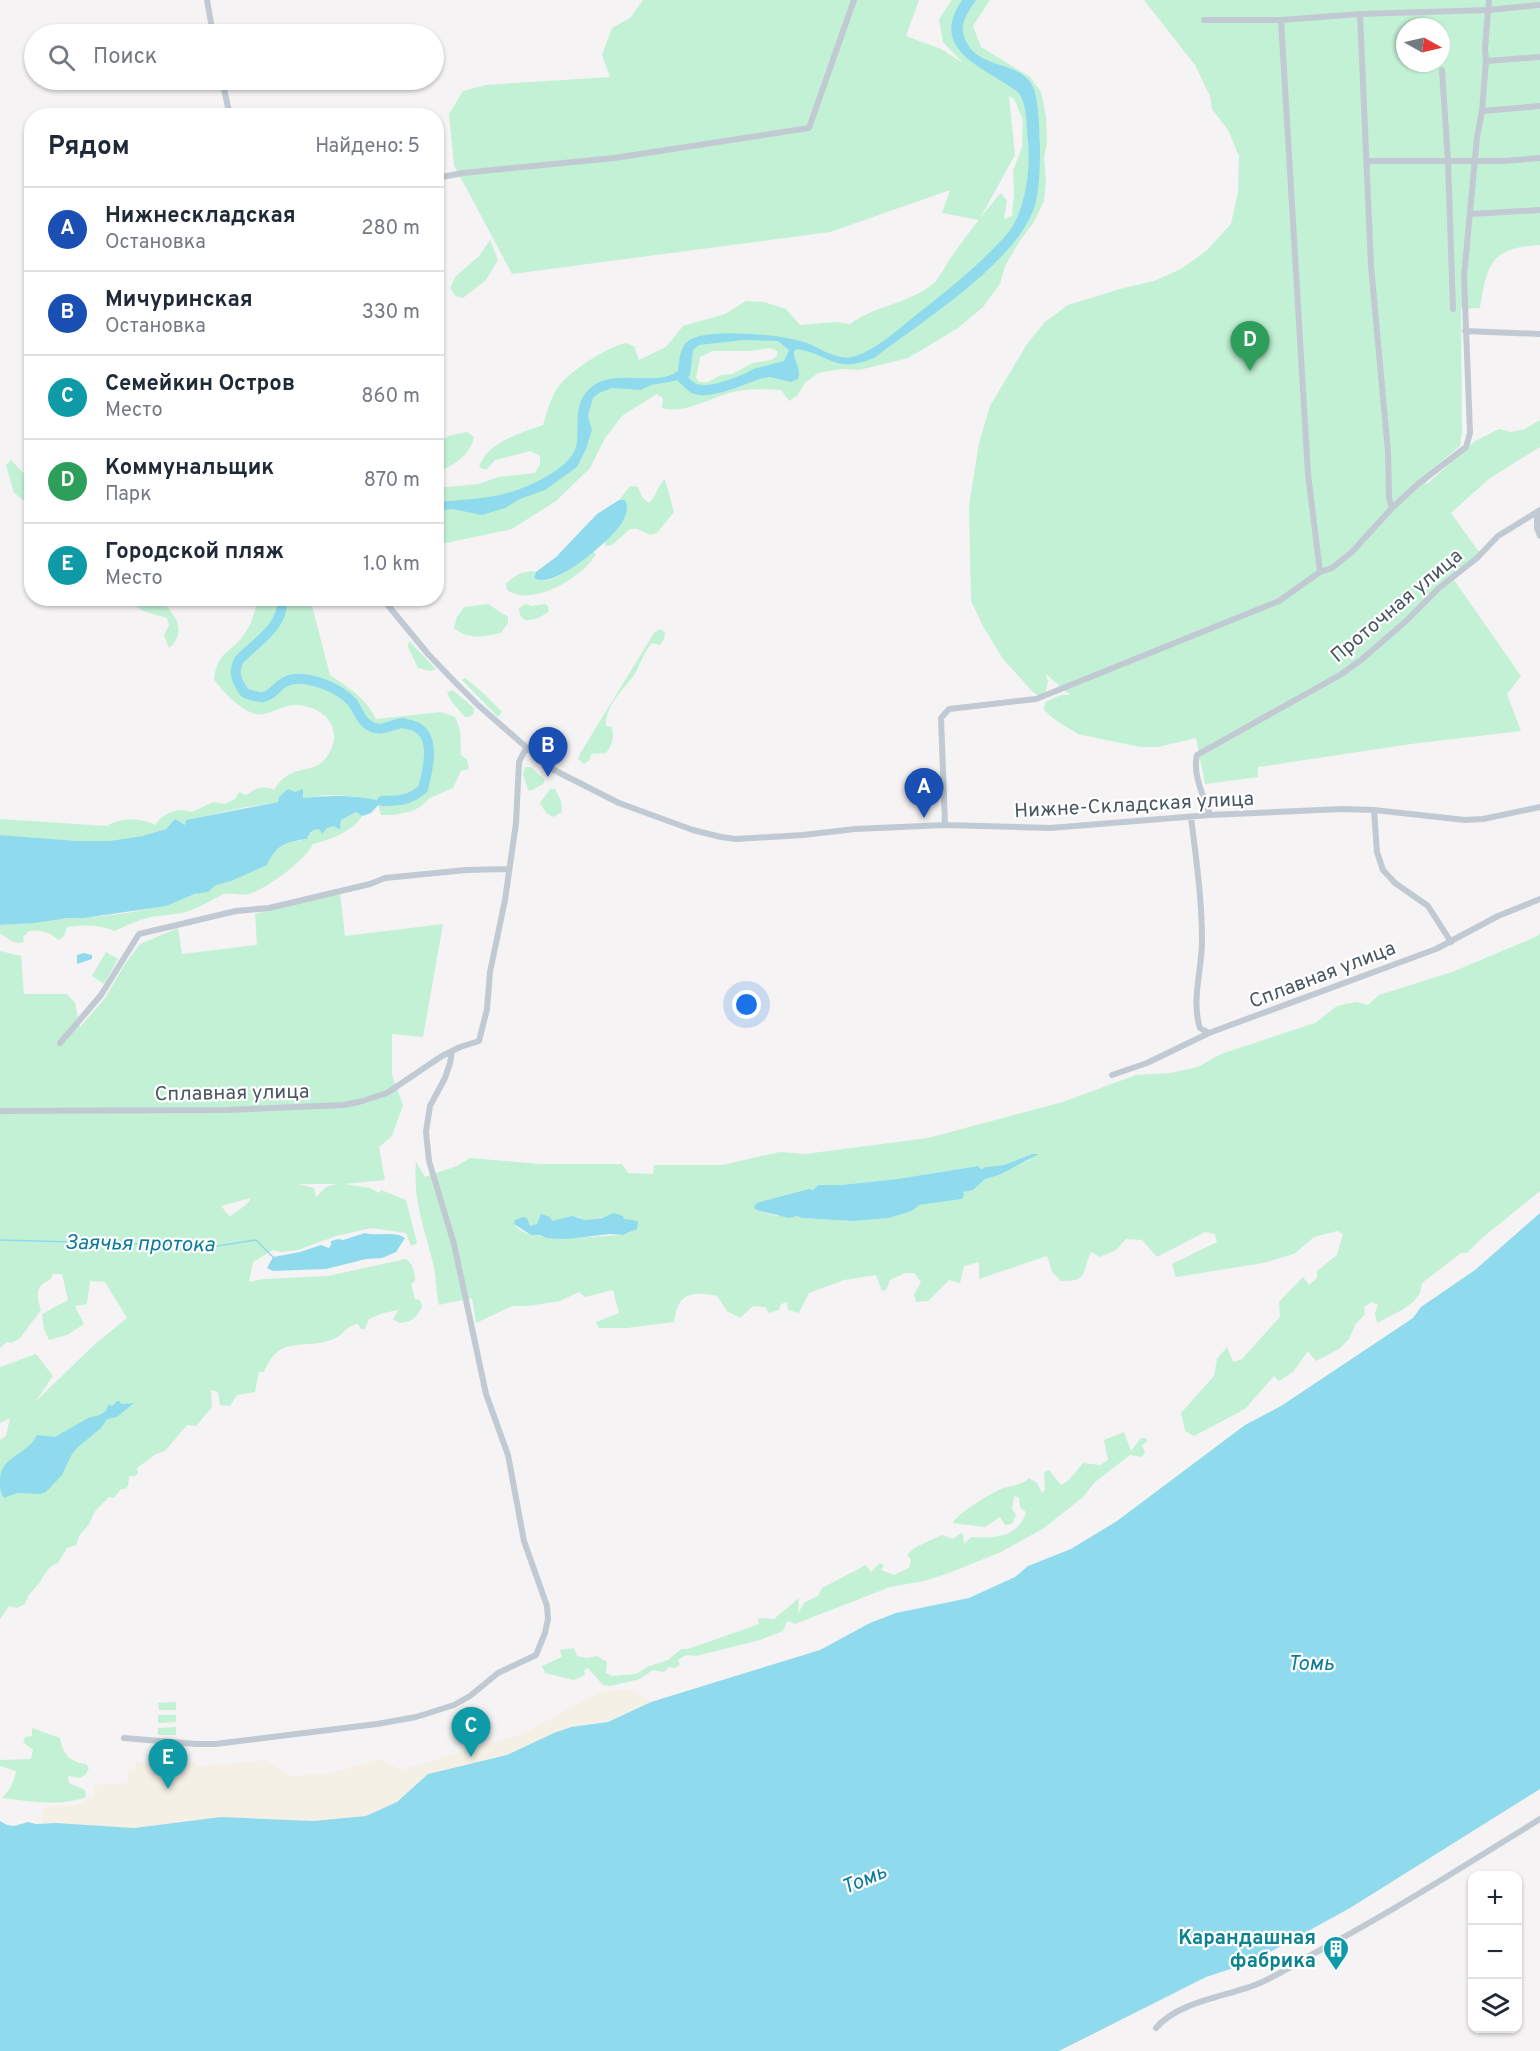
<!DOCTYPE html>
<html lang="ru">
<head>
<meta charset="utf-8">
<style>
	:root { --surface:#fff; --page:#f2f2f3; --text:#1f2937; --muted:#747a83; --line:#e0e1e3; --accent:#b45309 }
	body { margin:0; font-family:Overpass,sans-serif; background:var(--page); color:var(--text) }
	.controls { position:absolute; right:18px; bottom:18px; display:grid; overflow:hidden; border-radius:12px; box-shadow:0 2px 4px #0004 }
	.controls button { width:54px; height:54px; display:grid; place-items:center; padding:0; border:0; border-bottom:2px solid var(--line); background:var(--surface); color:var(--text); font:30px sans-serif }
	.compass { position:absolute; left:1396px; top:18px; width:54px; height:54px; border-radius:50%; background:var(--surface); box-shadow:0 2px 4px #0004; rotate:98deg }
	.you { position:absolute; left:747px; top:1005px; width:21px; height:21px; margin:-15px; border:4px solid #fff; border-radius:50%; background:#1a73e8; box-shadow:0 0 0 9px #1a73e833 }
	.badge { display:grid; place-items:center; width:39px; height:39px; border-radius:50%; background:var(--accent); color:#fff; font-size:20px; font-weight:700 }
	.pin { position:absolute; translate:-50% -50px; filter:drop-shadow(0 2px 3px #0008) }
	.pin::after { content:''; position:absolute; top:32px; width:21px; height:18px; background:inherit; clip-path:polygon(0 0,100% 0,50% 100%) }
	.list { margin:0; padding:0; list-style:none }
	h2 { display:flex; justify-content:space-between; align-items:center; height:78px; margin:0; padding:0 24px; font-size:26px }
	h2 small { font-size:20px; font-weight:400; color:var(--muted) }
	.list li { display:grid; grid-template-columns:39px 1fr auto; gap:18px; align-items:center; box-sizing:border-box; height:84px; padding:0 24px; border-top:2px solid var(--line) }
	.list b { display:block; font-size:22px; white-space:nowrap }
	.list p { margin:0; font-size:20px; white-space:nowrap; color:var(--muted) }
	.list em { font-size:20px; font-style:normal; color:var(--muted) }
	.icon { flex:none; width:33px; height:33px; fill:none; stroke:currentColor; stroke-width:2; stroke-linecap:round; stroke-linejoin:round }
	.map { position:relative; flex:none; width:1540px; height:2051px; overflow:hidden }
	.search { position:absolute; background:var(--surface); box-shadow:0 2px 4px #0004; left:24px; top:24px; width:420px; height:66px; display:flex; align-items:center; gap:15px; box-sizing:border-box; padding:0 21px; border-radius:33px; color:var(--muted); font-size:22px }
	.panel { position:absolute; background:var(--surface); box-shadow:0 2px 4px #0004; left:24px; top:108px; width:420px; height:498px; border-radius:24px }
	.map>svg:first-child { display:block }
	.green { fill:#c3f1d5; fill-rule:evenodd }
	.sand { fill:#f5f0e5 }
	.water { fill:#90daee }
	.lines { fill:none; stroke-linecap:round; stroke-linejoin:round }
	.stream { stroke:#90daee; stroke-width:1.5 }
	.river { stroke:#90daee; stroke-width:10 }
	.minor { stroke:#c1cad2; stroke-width:6 }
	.labels { text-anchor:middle; stroke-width:4.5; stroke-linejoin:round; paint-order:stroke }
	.street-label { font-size:20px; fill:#4a5661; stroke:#fff }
	.culture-label { font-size:20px; font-weight:bold; fill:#0d838f; stroke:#fff; text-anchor:end }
	.water-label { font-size:21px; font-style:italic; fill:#0c7c9b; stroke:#fff }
</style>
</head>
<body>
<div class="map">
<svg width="1540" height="2051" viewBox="0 0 1540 2051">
	<rect width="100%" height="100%" fill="#f5f3f3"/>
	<path class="green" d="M643,0h276l-13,36 35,13 22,14 -20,-21 -4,-23 13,-19h38l-17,26 8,21 49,30 11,15 5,24 1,28 -3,13 2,24 -2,20 -10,21 -15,20 -14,24 -5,18 -17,23 -25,21 -50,30 -49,12 -19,-1 -22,4 -13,10 -8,13 -8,5 -8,-11c-16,-1 -36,-2 -52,3 -22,6 -43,21 -67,15l1,-10 -6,-4 -34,21 -18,23 -15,30 -34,33 -44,28 -75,16 -1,-57 43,-4 19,-7 37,-4 5,-9v-8l-10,-5 -35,9 -9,10 -7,-3c8,-25 42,-34 64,-42 4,-13 8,-29 16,-39 13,-17 46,-37 66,-43l9,3 5,14 27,-13 17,-21 42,-12 21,-13 18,1 22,7 14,16 36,-3 14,2c26,-19 59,-20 84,-41 7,-7 12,-19 18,-27 15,-21 32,-44 49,-63l6,8 -3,18 8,-3 2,-23 -1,-22 9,-24 1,-27 -9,-21 -5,-3 6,59 -36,65 -37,-7 8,-23 -120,42 -318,42 -58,-109 -5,-51 14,-23 23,-6 124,-8 -8,-22 10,-27 18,-10zM770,348l7,3v5l-6,4 -18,3 -21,11 -11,1 -13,7h-9l-3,-4 4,-21 13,-6h38z
		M1144,0h396v245c-49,2 -53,19 -60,63l-19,1 1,123 -2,14 -36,30 3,8 48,-43 24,-12 12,3 14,-3 15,-9v27l-50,31 -39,35 31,43 -28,24 67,96 -14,18 14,37 -110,13 -153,23v10l-53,7 -9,-46 -38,9h-18l-62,-13 -24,-15 -10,-9 1,-8 16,-7h9l-24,-21 2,8 -2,9 -7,5 -6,-4 -30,-33 -19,-31 -13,-27 -2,-96 10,-62 11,-37 37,-62 18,-22 23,-17 52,-16 34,-8 27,-12 25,-18 25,-27 7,-32 1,-36 -11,-26 -16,-21 -2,-13 -15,-31zM1405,27h36v36h-36z
		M490,240l8,20 -12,20 -23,18 -8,-2 -5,-8 5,-11 24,-21z
		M467,432l7,5c-4,18 -20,29 -37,35v-25l11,-11z
		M11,460l20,21v25l-17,-13 -8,-28z
		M665,479l9,33 -17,21 -7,2 -13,-6h-7l-18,16 -6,1 -2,-5 17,-16 4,-24 -6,-1 11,-14 8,1 4,10 7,6c9,-8 8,-18 16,-24z
		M592,551l4,3c-13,23 -64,54 -89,36l-1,-6c9,-9 17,-14 30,-12l-2,6c16,12 46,-17 58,-27z
		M125,599h34c15,13 30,32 10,49l-5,-13 5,-10 -2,-7 -24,-7z
		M258,599h55l-2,3 19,73c21,15 33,20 46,44l65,-7 14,5 5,13 1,25 6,5 2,9 -8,2 -8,17 -23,10 -10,9 -8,4 -18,4h-13l-3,-10 4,-4 -31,-5 -26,-1 -79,12 -59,13 -2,5 -10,-6 -9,10 -24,7 -33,5h-31l-78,-6v-16l107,7c13,-9 35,-8 48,-1 8,-12 23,-18 37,-13l21,-10 12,2 10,-5 4,-7 7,3c10,-7 17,-10 28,-5 16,-28 39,-14 52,-32 20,-27 0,-52 -30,-53 -15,-1 -29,14 -44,8 -15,-6 -28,-21 -38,-33 3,-31 20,-27 33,-50 6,-9 8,-21 11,-31z
		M488,604l20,13v6l-7,10c-18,4 -33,7 -47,-5l3,-11 7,-10z
		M526,604l6,2 13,-2 3,2 1,5c-9,8 -30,17 -30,-3z
		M660,629l5,4 -1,6 -4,6 -8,-2c-8,8 -11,20 -16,29 -11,17 -31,32 -30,54l6,1c2,12 1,16 -6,26l-15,1 -1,6 -6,4 -6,-5 3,-7 73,-119z
		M409,641l27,28 -5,2 -13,-3 -10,-21z
		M465,678l17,14 20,20 -4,5 -36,-37z
		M453,690l21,18v5l-5,4h-4l-14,-16 -4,-9z
		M525,767h6l14,13 -2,4 -11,6h-4l-5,-16z
		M550,789h5l6,12 1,11 -9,5 -7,-4 -6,-10z
		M356,812l6,4c-8,15 -33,24 -49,28 -7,16 -47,45 -64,50 -9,2 -19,-3 -27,1 -11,5 -21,12 -33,16 -11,3 -21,4 -32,5 -15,2 -29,9 -43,15 -14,-7 -32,-6 -47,-4l-3,9 -5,4c-10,-8 -17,-10 -30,-9l-6,6 1,5c-13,3 -14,-4 -24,-8v-9c12,-1 25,-1 37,-3 11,-1 21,-4 32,-4 41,-1 83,-7 122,-22 10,-4 17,-4 25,-11l57,-32 13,-10 21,-4 7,-10 20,-3 6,3 1,-9z
		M340,892l5,44 98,-12 -20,113 -31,-3v41l11,30 -11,31 -13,11 6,33 -40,4 25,4 9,5 2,-3 25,10 11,43 -6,3 -5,-13 -35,-5 -35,8 -38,14 -17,2 -8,-2 -20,12 -4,20 15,-3 64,-3 78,-17c7,5 9,14 9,22l-4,3 4,15 5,1 2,7c-6,11 -10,15 -23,16l-6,-4 6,-9 -16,3 -14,6 -4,10h-4l-3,-5c-16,3 -13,12 -27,16 -29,10 -51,-6 -67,32h-5l-4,20 -18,3 -7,11 -10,-1 -2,-13 -7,-2 1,17 -16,19 -9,-1 -22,26 -9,3 -19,14 1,5 -3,3h-6l-1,10 -3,3h-4l-7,9 -5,-1 -14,14 -6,13 -10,12 -3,9 -9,3 -9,15 -8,4 -8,11 -2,4 -12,14 -3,8 -8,4 -8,-2 -9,13v-179l6,-4 4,-18 -10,5v-56l36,-13 17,22 -18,26 59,-57 33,-27 -22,-36 -15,-1 -3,23 -12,2 9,18 -17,11 -18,5 -5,-11 -2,-15 26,-14 -6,-26h-9l-2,5c-16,7 -15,16 -10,31l-21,28 -8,5 -5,-1 -7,6v-397l21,5 3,38h43l8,9 5,24 25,-29 20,-34 15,-20 38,-16 4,26 75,-9 -2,-31zM298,1184h39l-11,3 -10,10 -2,-9zM251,1198c-7,12 -13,10 -21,19l-9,-11z
		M1540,933v258l-58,47 -15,15h-6l-39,30 -2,10 -7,9 -11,8 -25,13 -2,-10 3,-8 -6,-3 -8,5 1,7 -10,11 -6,14 -10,10 -23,12 -8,-10 -15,21 -14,9 -5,-5 -29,33 -51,27 -9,-5 -4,-18 33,-37 3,-17 10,-12 6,15 9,-3 38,-42 -1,-15 24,-25 6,8 8,-7v-7l20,-16 6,-21 -6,-3 -23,6 -20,17 -31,9 -87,14 -4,-13 45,-22 -2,-8 -10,-2 -48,25 -15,-17 -16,-1 -10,11 -16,7 -9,-5c-10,22 -2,29 -30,29l-9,-9 -5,-16 -68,23v-17l-15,4 -4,17 -11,-3 -21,21 -12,1 -2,-7 7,-13 -7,-9h-9l-15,7 -4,10 -4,1 -6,-16 -32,5 -35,13 -10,20 -11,-3 -1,-8 -6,2 -2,6 -10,3 -4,-6 -12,-1 -13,12 -13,-7 -10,-15c-26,-5 -39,-3 -43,26l-47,6h-28l-3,-6 23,-9 -6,-23 -28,7 -6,-5 -19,9 -32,5h-16l-36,17 -4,-25 -33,7c-3,-14 -3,-33 -7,-46 -9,-35 -19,-60 -16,-97l9,15 32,-11 13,-8 71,6h81l6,9 25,1 1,-9h68l58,-13 25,2 123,-16 135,-36 73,-27 34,-2 28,-6 23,-13 94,-31 22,-17 19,-4 12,3 11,-10 73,-23 86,-36zM1032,1154l-2,6 -18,7 -13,8 -14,4 -12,11 -11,2v7l-43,6 -7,6 -23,7 -36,3 -51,-3 -5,-2h-21l-20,-6 57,-20 5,-5h23l56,-6 81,-13 3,3 5,-2 18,-2zM611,1216l17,5 4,11 -9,3 -35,2 -42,1c-12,-6 -21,0 -32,-14l13,-6 3,8 48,-9 7,3z
		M106,952l12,7 -14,25 -12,-8z
		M1124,1432l7,19 10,-13h5l1,4 -5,3 3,7 -3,5 -12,-2 -35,27 -12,15 -39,31 -43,24 -52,21 -25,8 -34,6 -95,37 -6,-3 -3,2 -3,8 -23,9 -64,16 -10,-1 -8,5 2,4 -5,4 -6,-1 -5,5 -11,-2 -13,9 -30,7 -7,-1 -15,-17 -4,2 1,5 -11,5 -29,-7 -3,-7 20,-9 -2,-7 14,-2 3,8 10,2 10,-2 10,6 -1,11 6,3 24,-2 11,-7 21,-7 13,-11h7l71,-25 -1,-6 16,1 25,-21 -1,15 7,-11 13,-6 4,-8 44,-23 5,7 9,-9 4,3 -3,4 13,5 15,-7 2,-8 -4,-5 7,-7 28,-13 11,4 8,-6 2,2 1,9 7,-7c24,1 47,1 55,-25l-6,-5 -1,-9 -5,-2 -2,13 4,6 -4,9 -7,1 -5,-8 -15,10 -32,-4c5,-10 35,-28 46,-33 11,-5 21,-3 30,-12l8,5 5,10 3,-3 -1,-18 5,-2 12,15 8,-5 14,-17 17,2 8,-5 -4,-20z
		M176,1702v8h-17l-1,-7z
		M158,1715h18v7l-18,1z
		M176,1727v8h-18v-7z
		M32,1728l28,10c3,16 9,24 26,26l3,4 -3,6 -6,4 -12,-2 1,7 16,7 1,7c-26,10 -57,4 -84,1 8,-8 12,-16 14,-27l-16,-5v-6l31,-1 2,-9 -10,-8 2,-5 7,-1z"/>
	<path class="sand" d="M633,1689l18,13 -43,20 -37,5 -17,6 -47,22 -79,19 -31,28 -31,14 -53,5 -92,-4 -87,11 -91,-4 -1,-16 36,-4 16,-7v-12l34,-2 1,-14h7v-7h59l2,5 68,-7 25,16 38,-2 51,-15 22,11 121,-36 78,-42z"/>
	<path class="water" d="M962,0h14c-11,17 -19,26 -8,45 15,24 50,16 64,40 7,13 7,43 8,59 0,18 0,51 -7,67 -22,55 -112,111 -159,147 -40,16 -42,-3 -77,-9l-3,2c-1,10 8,17 4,28l-7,3 -21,-5 -26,4 -1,-6 10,-6 31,-8 5,-11 -11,-9 -35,-1 -44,5 -6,5 -3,25 -4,4 -35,6 -10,5 -29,-2 -13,5 -6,5 -5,18 4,14 -6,19 -9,18 -32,23 -25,9 -15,9 -23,7 -30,-6 -15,2v-9c20,-2 43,-3 63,-7 23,-5 74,-26 77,-52 2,-22 -4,-43 17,-58 25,-16 62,2 84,-14 1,-10 2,-24 10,-30 19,-14 90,-6 112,0 18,4 32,19 52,16 20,-4 48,-29 64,-42 27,-21 52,-41 76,-65 8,-8 18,-18 23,-28 12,-24 15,-54 13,-80 -2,-16 0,-35 -9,-49 -33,-26 -92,-41 -57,-93z
		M619,500h6c4,8 1,15 -3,23 -10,16 -70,69 -88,55l2,-6 20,-15 41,-43z
		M288,789l7,3 8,-3v9c27,-3 53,-3 79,3l-11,12 -9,3 -6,-4 -15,8 -1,10 -6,-4 -7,2 -5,6 -3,-5c-7,0 -9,4 -12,10 -21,3 -30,5 -40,26l-36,16 -15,4 -8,7 -13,2 -29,12 -82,12h-16l-33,5 -35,2v-90l78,6h31l33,-5 24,-7 9,-10 10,6 1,-5 92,-18 1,-5z
		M84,953l8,2v4l-15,5v-9z
		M1032,1154h7l-40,21 -14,4 -12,11 -10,2 1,3 -2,4 -43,6 -7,6 -23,7 -36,3 -51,-3 -5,-2 -8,2 -33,-8 -2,-3 3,-4 7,-2 45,-12 4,1 5,-5h23l56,-6 81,-13 3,3 5,-2 18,-2z
		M614,1213l9,3 1,3 14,2 -1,8 -14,6 -13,-1 -44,5 -20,-1 -6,-3h-9l-17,-11 1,-4 8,-3 4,1 3,8 7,-2 4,-10 9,3 2,4 20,-5 13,4 17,-2z
		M1540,1213v576l-190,119 -98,54 -46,15 -147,74h-1059v-230l7,4 7,1 14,-4 8,2 20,-1 78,5 87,-11 92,4 53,-5 31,-14 31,-28 79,-19 47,-22 17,-6 37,-5 43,-20 169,-52 50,-27 26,-10 73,-15 46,-21 13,-11 43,-17 46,-28 128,-96 36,-19 132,-88 8,-11 54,-37z
		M365,1233c12,4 29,-3 40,5l-9,14 -14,6 -16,1 -40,10 -53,2 -6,-3 6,-11 27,-5 21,-7 8,3 2,-3v-4l7,-2 5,1z
		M117,1401h3l1,3 13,-1 -17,14 -10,2 -6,9 -23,19 -6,7 -10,21 -16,17 -6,2 -23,-1 -13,5c-4,-6 -4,-11 -4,-18 0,-24 28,-25 37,-45l18,2 33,-19 12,-3 6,-4 2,-6 4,1z"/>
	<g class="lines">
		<path class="stream" d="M0,1240l217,6 39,-6 17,17"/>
		<path class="river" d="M682,378c3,3 7,7 11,10 15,8 48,-8 63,-13
			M282,598c3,28 -26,44 -43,62 -7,13 -2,22 6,33 6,2 13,5 18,4 14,-2 14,-20 40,-18 17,2 37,10 49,23 6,7 7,16 15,22 13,10 22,1 35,-1 2,0 6,2 9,2 27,7 17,44 12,64 -13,11 -23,12 -41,12"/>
		<path class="minor" d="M207,0l6,34
			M1360,14l11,252 17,186 1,46 3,10
			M1204,20h77l79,-6 128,-4 52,-5
			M1281,20l27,454 12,98
			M1486,61l54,-4
			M1442,70l6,91 5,148
			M222,80l8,36
			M1482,111l58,-5
			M1367,161h137l36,-3
			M436,178l27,-5 151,-15 195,-30 45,-128
			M1470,214l70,-4
			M1465,331l75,3
			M1537,512v16l3,8
			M382,598l46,56 25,26 25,25 72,63 69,35 74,27 28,7 15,2 67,-4 52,-6 90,-4 105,3 160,-13 132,-6 32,1 91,10 18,-1 57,-12
			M1374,810l3,42 6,18 12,13 33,23 23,36
			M1210,815c-6,-18 -18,-41 -13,-60l143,-80 21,-15 44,-38 34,-34 38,-30 21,-22 42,-26
			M1191,817c5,41 11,82 11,124 0,28 -11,60 -2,87l9,5
			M945,825l-4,-107 8,-9 87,-10 243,-98 41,-29 12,-4 20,-16 40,-44 26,-24 48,-37 4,-14 -6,-157 13,-139 5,-26 4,-50 -1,-13 4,-48
			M60,1043l41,-48 38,-61 97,-23 33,-3 101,-24 15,-6 81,-8 42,-1
			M1112,1075l35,-12 62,-30 227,-84 62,-33 42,-17
			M0,1111l227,-1 117,-5 15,-3 28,-9 55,-37 18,-9 19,-6 8,-32 3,-37 15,-72 11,-77 3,-61 7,-14
			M124,1738l72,6h19l162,-20 39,-7 38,-12 16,-9 28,-23 38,-18 9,-22 3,-14 -1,-13 -23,-65 -16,-86 -22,-61 -32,-150 -25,-83 -3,-29 4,-26 15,-28 5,-15 2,-12
			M1156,2028c22,-27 74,-32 104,-45 22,-10 43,-24 64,-35 74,-40 145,-85 216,-129"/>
	</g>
	<defs>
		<symbol id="building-pin" viewBox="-11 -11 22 30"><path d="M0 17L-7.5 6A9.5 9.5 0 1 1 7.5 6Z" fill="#0f9aa8" stroke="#fff"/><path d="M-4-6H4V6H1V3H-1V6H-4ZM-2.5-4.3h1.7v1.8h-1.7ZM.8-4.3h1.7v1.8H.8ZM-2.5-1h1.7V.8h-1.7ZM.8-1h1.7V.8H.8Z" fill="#fff"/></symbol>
	</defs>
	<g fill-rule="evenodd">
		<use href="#building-pin" x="1321" y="1934" width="30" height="40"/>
	</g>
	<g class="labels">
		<g class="street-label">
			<text transform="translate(1396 605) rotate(-40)" y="7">Проточная улица</text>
			<text transform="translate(1134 804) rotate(-3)" y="7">Нижне-Складская улица</text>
			<text transform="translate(1322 974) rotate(-21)" y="7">Сплавная улица</text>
			<text transform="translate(232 1092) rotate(-1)" y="7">Сплавная улица</text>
		</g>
		<g class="culture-label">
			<text x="1316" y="1944">Карандашная<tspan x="1316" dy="23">фабрика</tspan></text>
		</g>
		<g class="water-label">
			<text transform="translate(140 1243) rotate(1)" y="7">Заячья протока</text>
			<text x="1311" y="1670">Томь</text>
			<text transform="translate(864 1879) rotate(-23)" y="7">Томь</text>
		</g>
	</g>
</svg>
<div class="controls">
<button>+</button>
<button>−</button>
<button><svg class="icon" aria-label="layers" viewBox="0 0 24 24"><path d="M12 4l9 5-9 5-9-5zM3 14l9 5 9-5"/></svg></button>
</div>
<svg class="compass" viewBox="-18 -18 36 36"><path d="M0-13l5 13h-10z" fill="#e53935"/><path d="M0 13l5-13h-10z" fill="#747a83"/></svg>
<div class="you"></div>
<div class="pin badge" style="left:924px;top:818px;background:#1a4fb4">A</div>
<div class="pin badge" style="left:548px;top:777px;background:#1a4fb4">B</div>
<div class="pin badge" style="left:471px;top:1757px;background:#0f9aa8">C</div>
<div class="pin badge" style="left:1250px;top:371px;background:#2e9e5b">D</div>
<div class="pin badge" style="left:168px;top:1789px;background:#0f9aa8">E</div>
<div class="search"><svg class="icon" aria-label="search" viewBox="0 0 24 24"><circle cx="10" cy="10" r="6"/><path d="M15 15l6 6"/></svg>Поиск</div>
<section class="panel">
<h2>Рядом<small>Найдено: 5</small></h2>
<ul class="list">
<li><span class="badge" style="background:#1a4fb4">A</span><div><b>Нижнескладская</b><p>Остановка</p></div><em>280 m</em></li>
<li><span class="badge" style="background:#1a4fb4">B</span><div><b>Мичуринская</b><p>Остановка</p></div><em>330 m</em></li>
<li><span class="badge" style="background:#0f9aa8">C</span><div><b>Семейкин Остров</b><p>Место</p></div><em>860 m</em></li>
<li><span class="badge" style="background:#2e9e5b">D</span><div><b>Коммунальщик</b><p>Парк</p></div><em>870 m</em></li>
<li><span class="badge" style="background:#0f9aa8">E</span><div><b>Городской пляж</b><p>Место</p></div><em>1.0 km</em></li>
</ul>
</section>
</div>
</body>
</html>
